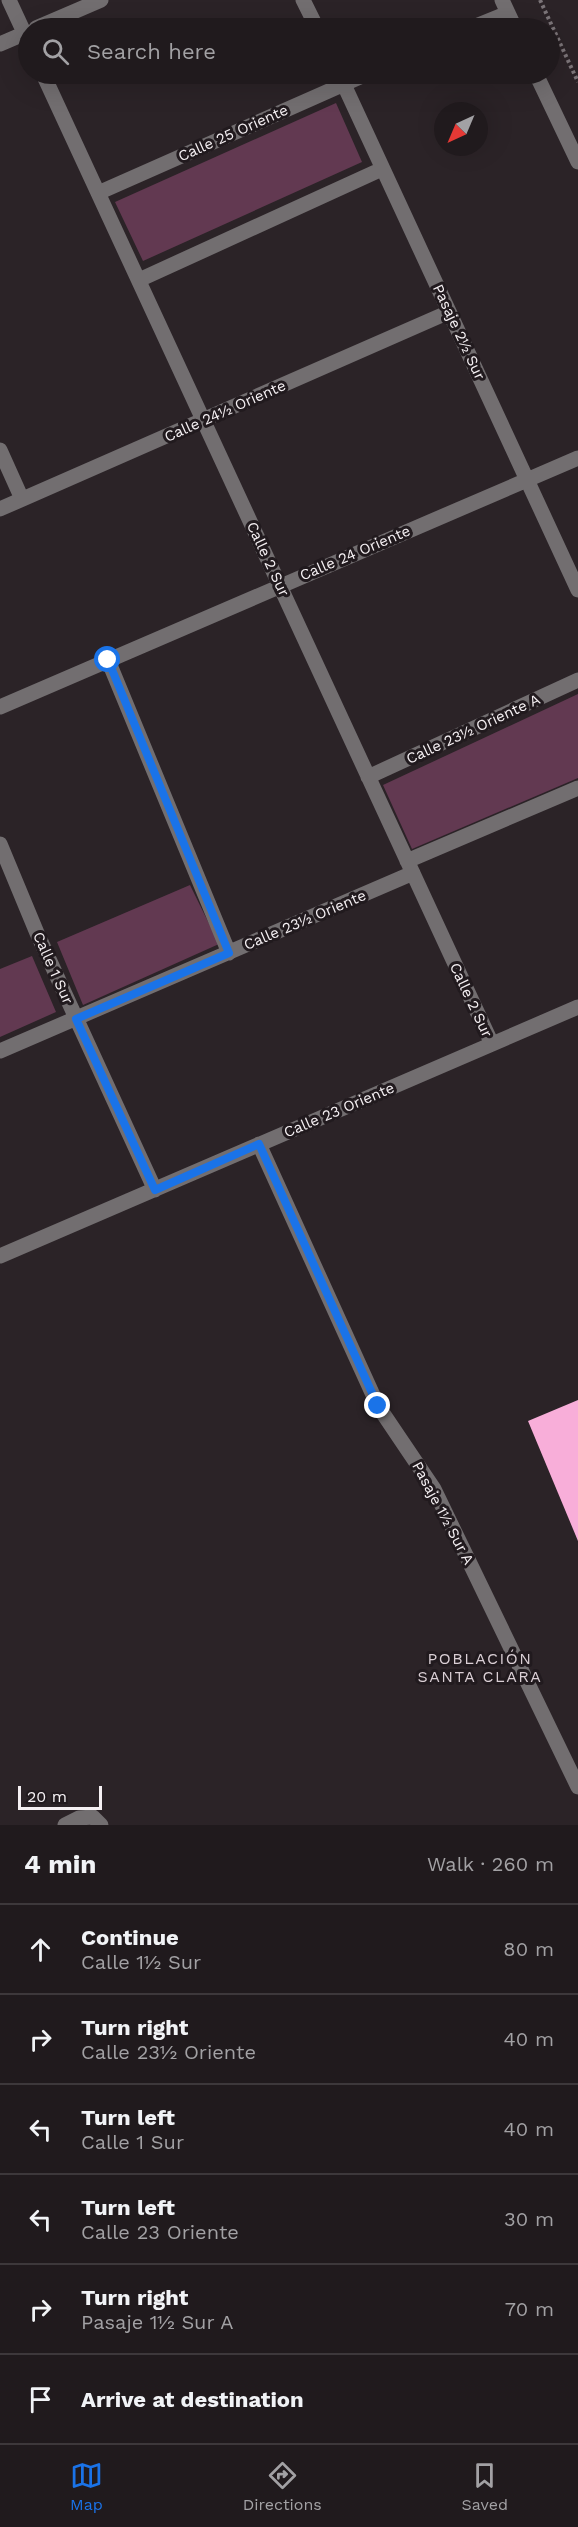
<!DOCTYPE html>
<html lang="en">
<head>
<meta charset="utf-8">
<style>
	:root { --surface:#201a1d; --page:#2d272a; --text:#f1f3f6; --muted:#a2a1a4; --line:#3d383b; --accent:#1a73e8 }
	body { margin:0; font-family:"Work Sans",sans-serif; background:var(--page); color:var(--text) }
	.compass { position:absolute; left:434px; top:102px; width:54px; height:54px; border-radius:50%; background:var(--surface); box-shadow:0 6px 24px #0002; rotate:224deg }
	.scale { position:absolute; left:18px; bottom:15px; width:84px; box-sizing:border-box; padding-left:6px; border:3px solid #f5f0f3; border-top:0; font-size:16px; line-height:21px; white-space:nowrap; color:#f5f0f3; -webkit-text-stroke:4px #211a1e; paint-order:stroke }
	.stop { position:absolute; width:18px; height:18px; margin:-14px; border:4px solid #1a73e8; border-radius:50%; background:#fff }
	.stop.end { background:#1a73e8; border-color:#fff; box-shadow:0 2px 6px #0008 }
	.list { margin:0; padding:0; list-style:none }
	h2 { display:flex; justify-content:space-between; align-items:center; height:78px; margin:0; padding:0 24px; font-size:26px }
	h2 small { font-size:20px; font-weight:400; color:var(--muted) }
	.list li { display:grid; grid-template-columns:39px 1fr auto; gap:18px; align-items:center; box-sizing:border-box; height:90px; padding:0 24px; border-top:2px solid var(--line) }
	.list b { display:block; font-size:22px; white-space:nowrap }
	.list p { margin:0; font-size:20px; white-space:nowrap; color:var(--muted) }
	.list em { font-size:20px; font-style:normal; color:var(--muted) }
	.icon { flex:none; width:33px; height:33px; fill:none; stroke:currentColor; stroke-width:2; stroke-linecap:round; stroke-linejoin:round }
	.map { position:relative; flex:none; width:578px; height:1825px; overflow:hidden }
	.search { position:absolute; background:var(--surface); box-shadow:0 6px 24px #0002; left:18px; right:18px; top:18px; height:66px; display:flex; align-items:center; gap:15px; box-sizing:border-box; padding:0 21px; border-radius:33px; color:var(--muted); font-size:22px }
	.sheet { height:618px; background:var(--surface) }
	nav { display:flex; justify-content:space-around; align-items:center; box-sizing:border-box; height:84px; border-top:2px solid var(--line); background:var(--surface); font-size:16px; color:var(--muted) }
	nav a { display:grid; justify-items:center; gap:3px }
	nav .on { color:var(--accent) }
	.map>svg:first-child { display:block }
	.green { fill:#623951 }
	.building { fill:#f8aed9 }
	.lines { fill:none; stroke-linecap:round; stroke-linejoin:round }
	.path { stroke:#7b7478; stroke-width:4; stroke-dasharray:3 3; stroke-linecap:butt }
	.minor { stroke:#726e70; stroke-width:15 }
	.route { stroke:#1a73e8; stroke-width:8 }
	.labels { text-anchor:middle; stroke-width:6; stroke-linejoin:round; paint-order:stroke }
	.street-label { font-size:15px; fill:#f5f0f3; stroke:#211a1e }
	.neighbourhood-label { font-size:16px; letter-spacing:1.5px; fill:#dacfd5; stroke:#211a1e }
</style>
</head>
<body>
<div class="map">
<svg width="578" height="1825" viewBox="0 0 578 1825">
	<rect width="100%" height="100%" fill="#2b2327"/>
	<path class="green" d="M336,103l26,59 -219,99 -28,-59z
		M578,694v84l-166,71 -29,-64z
		M190,885l29,59 -136,61 -26,-63z
		M32,956l24,56 -56,25v-68z"/>
	<path class="building" d="M578,1400v141l-50,-120z"/>
	<g class="lines">
		<path class="path" d="M540,0l38,82"/>
		<path class="minor" d="M9,0l19,41
			M303,0l14,28
			M502,0l13,28
			M36,28l65,-28
			M471,28l37,-15
			M0,44l28,-12
			M43,74l449,970
			M339,74l239,516
			M536,74l42,88
			M98,193l269,-119
			M139,280l243,-111
			M0,450l22,49
			M0,509l449,-197
			M108,660l121,293
			M0,707l578,-249
			M368,777l210,-97
			M0,844l37,89 118,257
			M407,861l171,-73
			M0,1051l413,-178
			M259,1144l119,262 56,83 144,298
			M0,1256l578,-249
			M65,1825l14,-7 14,-1 8,8"/>
	</g>
	<g class="lines">
		<path class="route" d="M108,660l121,293 -153,66 79,171 104,-46 119,262"/>
	</g>
	<g class="labels">
		<g class="street-label">
			<text transform="translate(233 133) rotate(-24)" y="5">Calle 25 Oriente</text>
			<text transform="translate(459 332) rotate(65)" y="5">Pasaje 2½ Sur</text>
			<text transform="translate(225 411) rotate(-24)" y="5">Calle 24½ Oriente</text>
			<text transform="translate(355 553) rotate(-23)" y="5">Calle 24 Oriente</text>
			<text transform="translate(268 559) rotate(65)" y="5">Calle 2 Sur</text>
			<text transform="translate(473 729) rotate(-25)" y="5">Calle 23½ Oriente A</text>
			<text transform="translate(305 920) rotate(-23)" y="5">Calle 23½ Oriente</text>
			<text transform="translate(53 968) rotate(66)" y="5">Calle 1 Sur</text>
			<text transform="translate(471 1000) rotate(65)" y="5">Calle 2 Sur</text>
			<text transform="translate(339 1110) rotate(-23)" y="5">Calle 23 Oriente</text>
			<text transform="translate(443 1513) rotate(62)" y="5">Pasaje 1½ Sur A</text>
		</g>
		<g class="neighbourhood-label">
			<text x="480" y="1664">POBLACIÓN<tspan x="480" dy="18">SANTA CLARA</tspan></text>
		</g>
	</g>
</svg>
<svg class="compass" viewBox="-18 -18 36 36"><path d="M0-13l5 13h-10z" fill="#e53935"/><path d="M0 13l5-13h-10z" fill="#a2a1a4"/></svg>
<div class="scale">20 m</div>
<div class="stop" style="left:108px;top:660px"></div>
<div class="stop end" style="left:378px;top:1406px"></div>
<div class="search"><svg class="icon" aria-label="search" viewBox="0 0 24 24"><circle cx="10" cy="10" r="6"/><path d="M15 15l6 6"/></svg>Search here</div>
</div>
<section class="sheet">
<h2>4 min<small>Walk · 260 m</small></h2>
<ul class="list">
<li><svg class="icon" aria-label="ahead" viewBox="0 0 24 24"><path d="M12 20V5M6 11l6-6 6 6"/></svg><div><b>Continue</b><p>Calle 1½ Sur</p></div><em>80 m</em></li>
<li><svg class="icon" aria-label="right" viewBox="0 0 24 24"><path d="M7 20v-9h11M14 6l5 5-5 5"/></svg><div><b>Turn right</b><p>Calle 23½ Oriente</p></div><em>40 m</em></li>
<li><svg class="icon" aria-label="left" viewBox="0 0 24 24"><path d="M17 20v-9H6M10 6l-5 5 5 5"/></svg><div><b>Turn left</b><p>Calle 1 Sur</p></div><em>40 m</em></li>
<li><svg class="icon" aria-label="left" viewBox="0 0 24 24"><path d="M17 20v-9H6M10 6l-5 5 5 5"/></svg><div><b>Turn left</b><p>Calle 23 Oriente</p></div><em>30 m</em></li>
<li><svg class="icon" aria-label="right" viewBox="0 0 24 24"><path d="M7 20v-9h11M14 6l5 5-5 5"/></svg><div><b>Turn right</b><p>Pasaje 1½ Sur A</p></div><em>70 m</em></li>
<li><svg class="icon" aria-label="arrive" viewBox="0 0 24 24"><path d="M6 21V4h12l-3 4 3 4H6"/></svg><div><b>Arrive at destination</b></div></li>
</ul>
</section>
<nav>
<a class="on"><svg class="icon" aria-label="map" viewBox="0 0 24 24"><path d="M3 6l6-2 6 2 6-2v14l-6 2-6-2-6 2zM9 4v14M15 6v14"/></svg>Map</a>
<a><svg class="icon" aria-label="directions" viewBox="0 0 24 24"><path d="M12 3l9 9-9 9-9-9zM9 14v-3h6M13 9l2 2-2 2"/></svg>Directions</a>
<a><svg class="icon" aria-label="saved" viewBox="0 0 24 24"><path d="M7 4h10v16l-5-4-5 4z"/></svg>Saved</a>
</nav>
</body>
</html>
